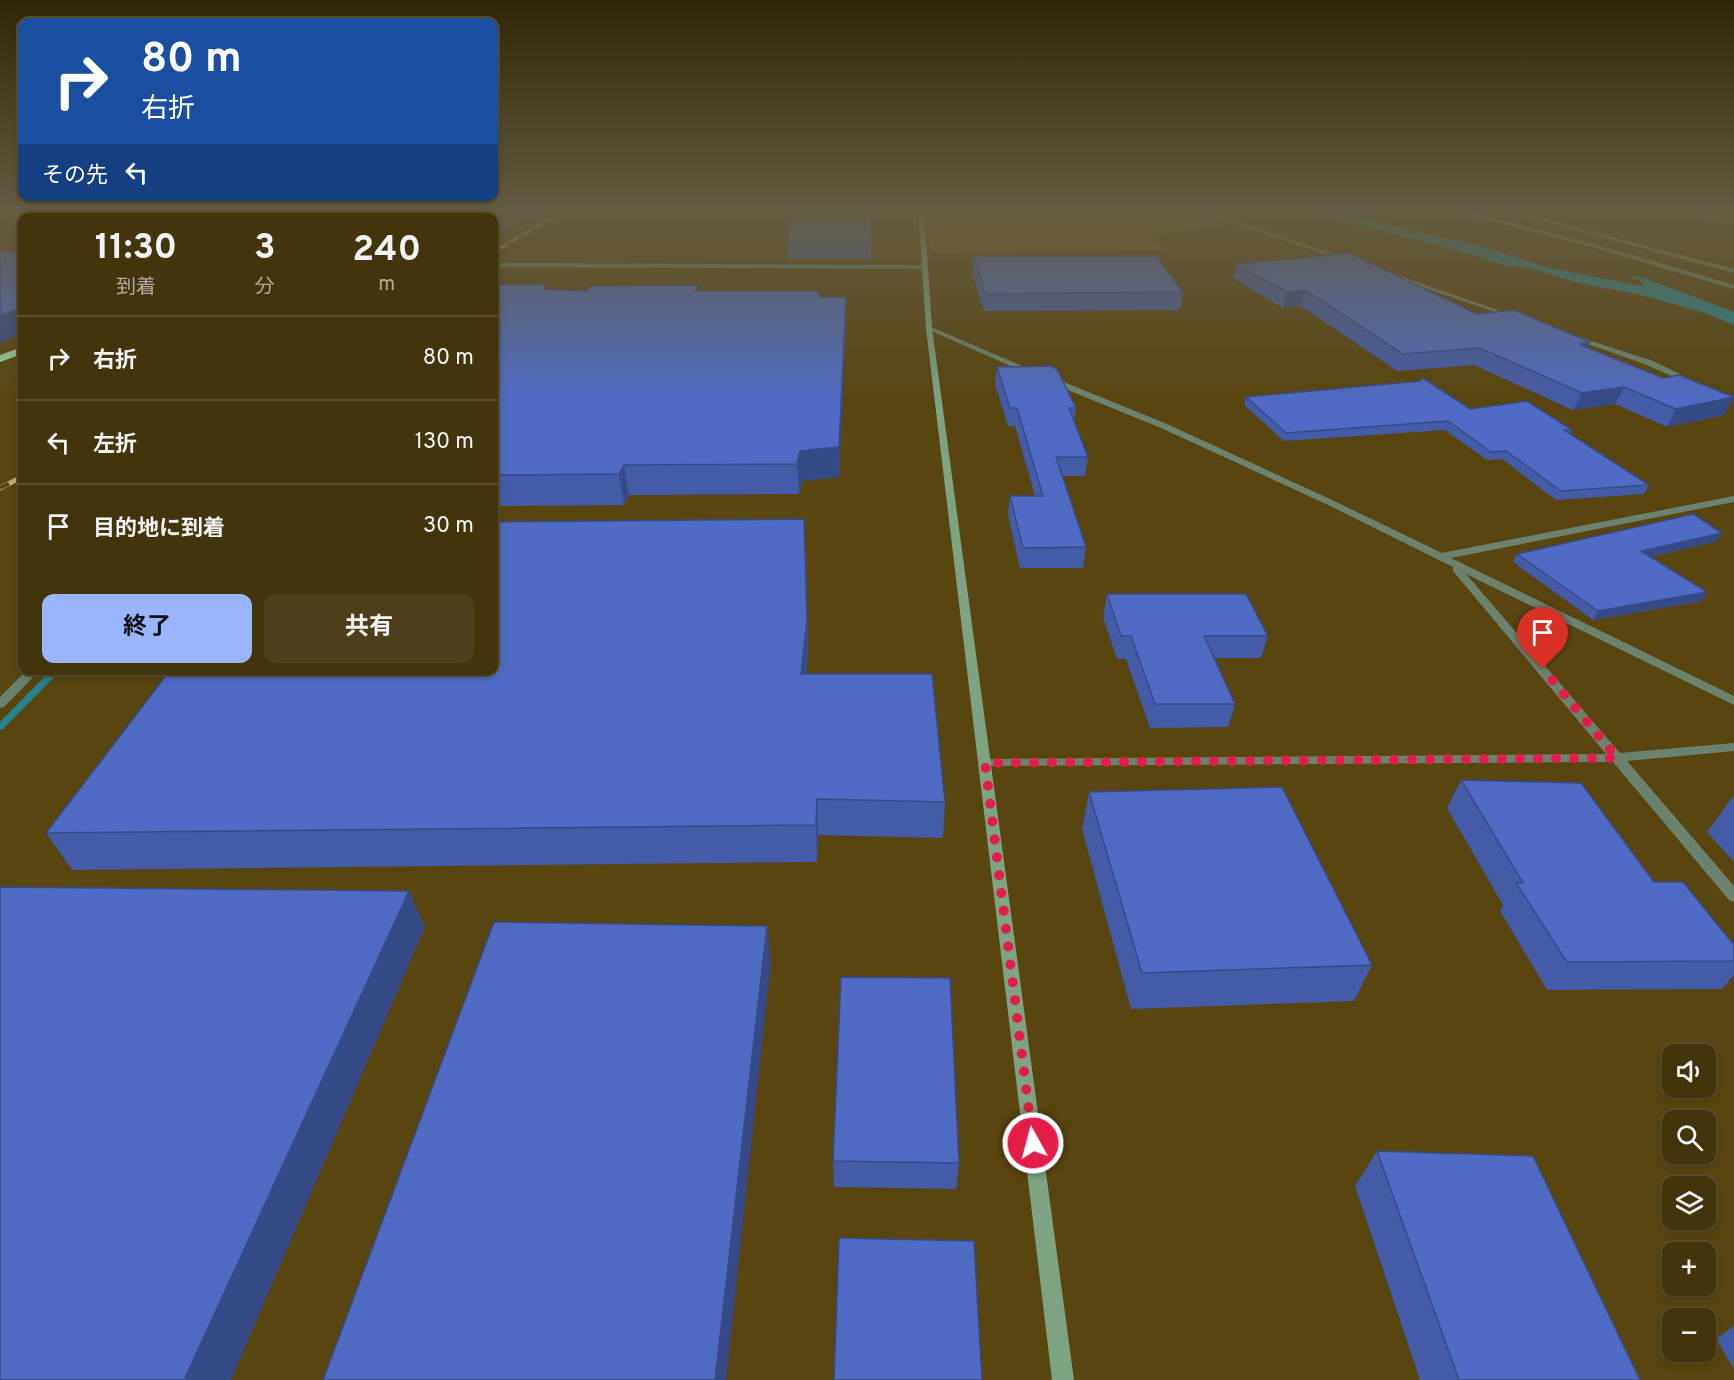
<!DOCTYPE html>
<html lang="ja">
<meta charset="utf-8">
<style>
:root{--surface:#42340b;--page:#4c3f19;--text:#f1f3f6;--muted:#aeaa9d;--line:#5a4f2c;--accent:#9ab5fd}
body{margin:0;font-family:Overpass,"Noto Sans JP",sans-serif;background:var(--page);color:var(--text);height:100vh;display:flex;flex-direction:column;font-size:22px;white-space:nowrap}
*{box-sizing:border-box;margin:0}
p{font-size:20px;color:var(--muted)}
.icon{flex:none;width:33px;height:33px;fill:none;stroke:currentColor;stroke-width:2;stroke-linecap:round;stroke-linejoin:round}
.map{position:relative;flex:1;overflow:hidden}
.sheet{position:absolute;left:18px;top:213px;width:480px;height:462px;display:flex;flex-direction:column;background:var(--surface);border-radius:12px;box-shadow:0 3px 9px #0003,0 0 0 2px var(--line)}
.sheet>*{flex:none}
.banner{position:absolute;left:18px;top:18px;width:480px;height:183px;border-radius:12px;box-shadow:0 3px 9px #0003,0 0 0 2px var(--line);background:#1a4fa0;color:#fff;overflow:hidden}
.buttons{position:absolute;left:1662px;top:1044px;display:grid;gap:12px}
.buttons a{display:grid;place-items:center;width:54px;height:54px;border-radius:12px;background:var(--surface);box-shadow:0 3px 9px #0003,0 0 0 2px var(--line);font-size:30px}
.pin{position:absolute;display:grid;place-items:center;width:51px;height:51px;color:#fff;margin:-62px -26px;border-radius:50% 50% 50% 0;rotate:-45deg;box-shadow:0 0 6px #0007}
.pin .icon{rotate:45deg}
.me{position:absolute;width:66px;margin:-33px;rotate:353deg;stroke-linejoin:round;filter:drop-shadow(0 0 4px #0008)}
.turn{display:flex;align-items:center;gap:21px;height:126px;padding:0 24px;font-size:27px}
.turn .icon{width:78px;height:78px;stroke-width:2.5}
.turn b{display:block;font-size:42px;line-height:51px}
.then{display:flex;align-items:center;height:57px;padding:0 24px;background:#0003;gap:12px;font-size:22px}
.eta{display:flex;justify-content:space-evenly;align-items:center;height:102px;text-align:center}
.eta b{font-size:36px;font-weight:700;line-height:42px}
.action{display:flex;gap:12px;margin-top:auto;padding:12px 24px}
.action a{flex:1;height:69px;border-radius:12px;background:var(--accent);color:#111;font-size:24px;font-weight:700;line-height:69px;text-align:center}
.action a+a{background:var(--page);color:var(--text)}
ul{padding:0;list-style:none}
li{display:flex;align-items:center;gap:18px;height:84px;padding:0 24px;border-top:2px solid var(--line)}
li div{flex:1}
li b{display:block;font-size:22px}
li em{font-style:normal}
.map>svg:first-child{display:block}
.green{fill:#755c0f}
.water{fill:#27828f}
.lines{fill:none;stroke-linecap:round;stroke-linejoin:round}
.stream{fill:#27828f;fill-rule:evenodd}
.lane{fill:#6b836e;fill-rule:evenodd}
.street{fill:#6b836e;fill-rule:evenodd}
.secondary{fill:#7ea383;fill-rule:evenodd}
.highway{fill:#98d2a0;fill-rule:evenodd}
.rail-far1-casing{stroke:#bbac84;stroke-width:3}
.rail-casing{stroke:#bbac84;stroke-width:5}
.rail-far1{stroke:#58450f;stroke-width:2;stroke-dasharray:7;stroke-linecap:butt}
.rail{stroke:#58450f;stroke-width:4;stroke-dasharray:10;stroke-linecap:butt}
.wall{fill:#445ba8}
.shaded-wall{fill:#374a88}
.building{fill:#4f6ac3;stroke:#374a88;stroke-width:1.5}
.route{stroke:#e11d48;stroke-width:10;stroke-dasharray:0 18}
</style>
<div class="map">
<svg width="1734" height="1380" viewBox="0 0 1734 1380">
<rect width="100%" height="100%" fill="#58450f"/>
<g class="green">
<polygon points="70,207 199,207 204,211 245,214 269,213 271,207 353,207 325,218 141,218 148,217 145,209"/>
<polygon points="922,207 1169,207 1223,226 1151,235 1165,251 931,253"/>
</g>
<polygon class="water" points="1289,207 1318,207 1484,247 1546,267 1645,287 1640,280 1621,275 1644,278 1734,312 1734,325 1706,313 1641,295 1575,282 1534,269 1510,266 1441,246"/>
<g class="lines">
<polygon class="stream" points="51,670 61,670 3,729 0,730 0,722"/>
<polygon class="lane" points="1490,207 1499,207 1734,269 1734,273"/>
<g class="street">
<polygon points="1186,207 1194,207 1350,260 1345,261"/>
<path d="M1435,207C1465,207 1497,219 1526,226C1596,244 1665,264 1734,285V289L1585,245Z"/>
<polygon points="1668,207 1677,207 1734,220 1734,224"/>
<polygon points="494,263 923,265 926,267 923,269 494,267"/>
<polygon points="1384,272 1388,272 1515,316 1510,317 1384,274"/>
<polygon points="927,327 931,327 1036,372 1029,374 927,329"/>
<polygon points="1576,336 1653,361 1696,382 1689,384 1647,365 1574,339 1573,338"/>
<polygon points="1048,378 1054,378 1167,424 1330,499 1442,553 1734,496 1734,502 1451,558 1734,696 1734,705 1466,574 1620,753 1734,743 1734,751 1627,761 1734,886 1734,902 1729,900 1613,762 980,766 978,763 980,760 985,759 1606,754 1453,571 1453,567 1324,503 1161,428 1048,382"/>
<polygon points="27,670 40,670 4,707 0,708 0,697"/>
</g>
<polygon class="secondary" points="918,207 924,207 932,328 1074,1380 1052,1380 926,328"/>
<polygon class="highway" points="22,347 22,354 0,362 0,355"/>
<defs>
<polyline id="rail-far1" points="494,252 569,207"/>
<polyline id="rail" points="0,488 22,477"/>
</defs>
<use href="#rail-far1" class="rail-far1-casing"/>
<use href="#rail" class="rail-casing"/>
<use href="#rail-far1" class="rail-far1"/>
<use href="#rail" class="rail"/>
</g>
<g class="wall">
<polygon points="871,213 871,259 787,259 787,242"/>
<polygon points="974,256 1183,292 1180,310 984,311 972,273"/>
<polygon points="1236,264 1477,314 1587,348 1663,378 1734,397 1724,415 1667,427 1615,404 1573,410 1474,365 1397,371 1301,306 1283,308 1233,278"/>
<polygon points="494,285 546,289 587,291 699,291 820,297 846,322 839,477 802,481 799,494 629,495 624,505 494,506"/>
<polygon points="997,367 1076,408 1074,421 1088,457 1085,476 1062,476 1086,547 1083,568 1020,568 1008,515 1010,496 1035,496 1015,426 1008,426 995,384"/>
<polygon points="1246,397 1470,409 1572,430 1570,434 1649,485 1644,494 1556,500 1502,459 1487,460 1445,430 1284,441 1244,405"/>
<polygon points="1717,541 1650,557 1707,592 1702,601 1593,620 1513,562 1517,554"/>
<polygon points="806,551 808,654 806,674 945,802 943,838 818,835 817,862 72,870 46,833 494,670"/>
<polygon points="1107,594 1268,636 1261,658 1215,658 1235,704 1228,727 1150,728 1126,659 1117,659 1103,617"/>
<polygon points="1461,780 1654,882 1734,945 1734,975 1722,989 1547,990 1500,911 1503,905 1447,808"/>
<polygon points="1089,792 1372,965 1354,1001 1131,1009 1082,829"/>
<polygon points="1734,795 1734,862 1707,832"/>
<polygon points="1377,1151 1640,1380 1420,1380 1355,1186"/>
<polygon points="833,1161 959,1163 956,1189 834,1187"/>
<polygon points="1734,1326 1734,1369 1716,1339"/>
</g>
<g class="shaded-wall">
<polygon points="509,207 545,207 494,236 494,218 490,218"/>
<polygon points="1305,290 1301,306 1283,308 1287,292"/>
<polygon points="846,297 846,322 839,477 802,481 799,494 797,464 800,451"/>
<polygon points="22,307 22,334 0,343 0,316"/>
<polygon points="1590,342 1582,359 1580,344"/>
<polygon points="1624,387 1615,404 1573,410 1582,393"/>
<polygon points="1734,397 1724,415 1667,427 1676,409"/>
<polygon points="624,465 629,495 624,505 619,474"/>
<polygon points="804,519 808,654 803,709 801,674"/>
<polygon points="1722,533 1717,541 1636,560 1641,551"/>
<polygon points="1707,592 1702,601 1593,620 1598,611"/>
<polygon points="817,799 818,835 817,862 816,825"/>
<polygon points="409,891 425,927 231,1380 184,1380"/>
<polygon points="767,926 771,962 726,1380 715,1380"/>
</g>
<g class="building">
<polygon points="348,207 509,207 490,218 326,218"/>
<polygon points="793,213 871,213 871,242 787,242"/>
<polygon points="0,251 22,252 22,307 0,316"/>
<polygon points="1349,253 1477,314 1514,310 1590,342 1580,344 1583,346 1663,378 1679,375 1734,397 1676,409 1624,387 1582,393 1480,348 1403,354 1305,290 1287,292 1236,264"/>
<polygon points="974,256 1156,256 1183,292 985,294"/>
<polygon points="545,284 545,289 587,291 591,286 699,285 695,291 817,291 820,297 846,297 839,447 800,451 797,464 624,465 619,474 494,475 494,285"/>
<polygon points="1050,366 1057,369 1076,408 1069,408 1088,457 1056,457 1086,547 1023,548 1010,496 1043,496 1017,408 1010,408 997,367"/>
<polygon points="1423,378 1470,409 1527,401 1572,430 1564,430 1649,485 1561,491 1506,451 1491,452 1448,421 1286,433 1246,397 1420,381"/>
<polygon points="1693,514 1722,533 1641,551 1707,592 1598,611 1517,554"/>
<polygon points="804,519 807,620 801,674 932,674 945,802 817,799 816,825 46,833 168,673 270,670 494,670 494,522"/>
<polygon points="1107,594 1246,594 1268,636 1204,636 1235,704 1155,704 1131,636 1121,636"/>
<polygon points="1461,780 1581,783 1654,882 1683,882 1734,945 1734,961 1567,962 1516,883 1523,883"/>
<polygon points="1282,787 1372,965 1142,973 1089,792"/>
<polygon points="0,887 409,891 184,1380 0,1380"/>
<polygon points="494,922 767,926 715,1380 323,1380"/>
<polygon points="841,977 950,978 959,1163 833,1161"/>
<polygon points="1377,1151 1533,1156 1640,1380 1459,1380"/>
<polygon points="839,1238 974,1241 982,1380 834,1380"/>
</g>
<linearGradient id="sky" x2="0" y2="1"><stop stop-color="#302608"/><stop offset="0.52" stop-color="#645c42"/><stop offset="1" stop-color="#645c42" stop-opacity="0"/></linearGradient>
<rect width="1734" height="400" fill="url(#sky)"/>
<g class="lines">
<polyline class="route" points="1033,1143 985,763 1617,758 1543,669"/>
</g>
</svg>
<div class="buttons">
<a><svg class="icon" aria-label="sound" viewBox="0 0 24 24"><path d="M4 9h4l5-4v14l-5-4H4zM17 9q2 3 0 6"/></svg></a>
<a><svg class="icon" aria-label="search" viewBox="0 0 24 24"><circle cx="10" cy="10" r="6"/><path d="M15 15l6 6"/></svg></a>
<a><svg class="icon" aria-label="layers" viewBox="0 0 24 24"><path d="M12 4l9 5-9 5-9-5zM3 14l9 5 9-5"/></svg></a>
<a>+</a>
<a>−</a>
</div>
<div class="pin" style="left:1543px;top:669px;background:#d93025"><svg class="icon" aria-label="arrive" viewBox="0 0 24 24"><path d="M6 21V4h12l-3 4 3 4H6"/></svg></div>
<svg class="me" style="left:1033px;top:1143px" viewBox="-20 -20 40 40"><circle r="17" fill="#e11d48" stroke="#fff" stroke-width="3"/><path d="M0-11L8 9 0 5-8 9z" fill="#fff"/></svg>
<div class="banner">
<div class="turn"><svg class="icon" aria-label="right" viewBox="0 0 24 24"><path d="M7 20v-9h11M14 6l5 5-5 5"/></svg><div><b>80 m</b>右折</div></div>
<div class="then">その先<svg class="icon" aria-label="left" viewBox="0 0 24 24"><path d="M17 20v-9H6M10 6l-5 5 5 5"/></svg></div>
</div>
<section class="sheet">
<div class="eta">
<div><b>11:30</b><p>到着</p></div>
<div><b>3</b><p>分</p></div>
<div><b>240</b><p>m</p></div>
</div>
<ul>
<li><svg class="icon" aria-label="right" viewBox="0 0 24 24"><path d="M7 20v-9h11M14 6l5 5-5 5"/></svg><div><b>右折</b></div><em>80 m</em></li>
<li><svg class="icon" aria-label="left" viewBox="0 0 24 24"><path d="M17 20v-9H6M10 6l-5 5 5 5"/></svg><div><b>左折</b></div><em>130 m</em></li>
<li><svg class="icon" aria-label="arrive" viewBox="0 0 24 24"><path d="M6 21V4h12l-3 4 3 4H6"/></svg><div><b>目的地に到着</b></div><em>30 m</em></li>
</ul>
<div class="action"><a>終了</a><a>共有</a></div>
</section>
</div>
